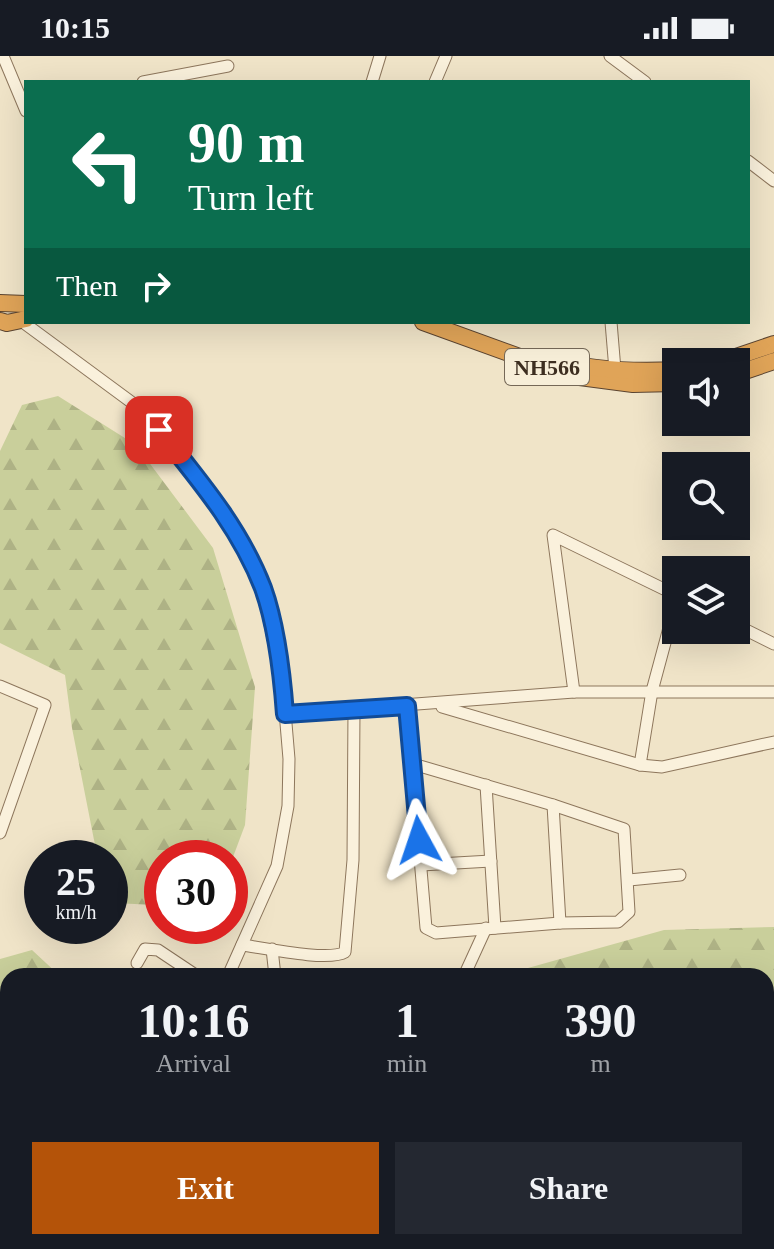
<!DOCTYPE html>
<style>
:root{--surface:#171b24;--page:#242831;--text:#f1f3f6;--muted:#9ea1a6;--accent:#b45309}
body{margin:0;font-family:"Times New Roman",serif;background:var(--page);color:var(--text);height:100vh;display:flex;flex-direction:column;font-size:30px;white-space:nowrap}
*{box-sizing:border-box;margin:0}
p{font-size:26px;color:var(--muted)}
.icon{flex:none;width:44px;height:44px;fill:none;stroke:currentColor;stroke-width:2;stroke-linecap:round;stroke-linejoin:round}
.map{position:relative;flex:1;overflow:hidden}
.sheet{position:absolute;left:0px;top:912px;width:774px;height:282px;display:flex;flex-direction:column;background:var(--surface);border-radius:24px 24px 0 0;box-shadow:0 8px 32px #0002}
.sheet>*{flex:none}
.top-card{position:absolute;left:24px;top:24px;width:726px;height:244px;border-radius:0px;box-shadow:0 8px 32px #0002;background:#0b6e4f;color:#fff;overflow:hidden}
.controls{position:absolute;left:662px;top:292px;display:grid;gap:16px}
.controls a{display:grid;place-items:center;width:88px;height:88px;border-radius:0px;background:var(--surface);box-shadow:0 8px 32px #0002;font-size:40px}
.speed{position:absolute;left:24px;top:784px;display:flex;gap:16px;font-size:40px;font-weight:700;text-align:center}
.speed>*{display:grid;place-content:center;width:104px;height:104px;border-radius:50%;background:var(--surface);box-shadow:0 8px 32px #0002;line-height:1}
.speed small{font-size:20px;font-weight:400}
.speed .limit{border:12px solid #d22;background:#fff;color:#111}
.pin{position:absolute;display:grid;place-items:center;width:68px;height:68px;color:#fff;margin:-34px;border-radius:16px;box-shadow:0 4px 12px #0006}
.me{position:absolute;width:88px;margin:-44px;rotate:355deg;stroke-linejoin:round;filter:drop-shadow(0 0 6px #0008)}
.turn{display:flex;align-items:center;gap:28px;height:168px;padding:0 32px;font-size:36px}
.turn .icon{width:104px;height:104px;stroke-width:2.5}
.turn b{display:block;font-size:56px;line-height:68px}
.then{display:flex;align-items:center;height:76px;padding:0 32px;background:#0003;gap:16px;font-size:30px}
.eta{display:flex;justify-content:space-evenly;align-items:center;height:136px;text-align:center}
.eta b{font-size:48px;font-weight:700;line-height:56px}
.primary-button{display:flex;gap:16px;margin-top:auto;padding:16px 32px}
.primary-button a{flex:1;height:92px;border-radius:0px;background:var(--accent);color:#fff;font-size:32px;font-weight:700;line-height:92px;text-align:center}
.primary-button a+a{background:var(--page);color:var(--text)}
.status{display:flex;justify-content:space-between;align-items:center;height:56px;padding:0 40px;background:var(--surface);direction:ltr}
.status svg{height:22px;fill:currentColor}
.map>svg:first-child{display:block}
.forest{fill:url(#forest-firs)}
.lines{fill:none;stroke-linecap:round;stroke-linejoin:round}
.minor-casing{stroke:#8d765c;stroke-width:13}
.highway-casing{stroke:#5b4430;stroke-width:18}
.minor{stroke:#faf1dc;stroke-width:11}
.highway{stroke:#e0a458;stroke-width:16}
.route-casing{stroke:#114b97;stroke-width:20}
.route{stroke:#1a73e8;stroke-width:14}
.labels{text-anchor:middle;stroke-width:8;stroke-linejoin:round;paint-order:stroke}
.shield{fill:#f7eed8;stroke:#756857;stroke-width:2}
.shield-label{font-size:22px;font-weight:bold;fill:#3d2e20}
</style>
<div class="status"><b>10:15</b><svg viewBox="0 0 49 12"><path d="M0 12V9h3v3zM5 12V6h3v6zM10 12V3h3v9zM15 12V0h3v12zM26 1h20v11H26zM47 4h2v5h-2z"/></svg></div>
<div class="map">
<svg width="774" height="1193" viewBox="0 0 774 1193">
<defs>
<pattern id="forest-firs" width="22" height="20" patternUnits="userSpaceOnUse" patternTransform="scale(2)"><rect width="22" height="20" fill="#c9cf9b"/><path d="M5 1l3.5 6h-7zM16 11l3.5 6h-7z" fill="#aeb285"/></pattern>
</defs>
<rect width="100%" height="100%" fill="#f0e4c8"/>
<g class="forest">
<polygon points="58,340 136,389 213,492 255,631 245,769 230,809 230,802 162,802 162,846 155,849 114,847 110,835 110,802 100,802 95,789 72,672 65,619 0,587 0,395 22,349"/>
<polygon points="774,871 774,1171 771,1171 764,1193 390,1193 390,1186 766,1186 766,920 509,920 510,917 664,874"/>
<polygon points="32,894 60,920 8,920 8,1186 13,1186 9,1193 0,1193 0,903"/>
</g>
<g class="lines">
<defs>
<g id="minor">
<polyline points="3,0 26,55"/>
<polyline points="610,0 645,26"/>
<polyline points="143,26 228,10"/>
<polyline points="372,26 380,0"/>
<polyline points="435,26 446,0"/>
<polyline points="748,105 774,125"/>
<polyline points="20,264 142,354 210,436 242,486 263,534 283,632 289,703 288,750 277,810 228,920"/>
<polyline points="611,266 615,314"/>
<polyline points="736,569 774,588"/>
<polyline points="0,630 45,649 0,777"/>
<polyline points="574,636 553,479 676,539"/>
<polyline points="407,650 426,872 436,877 560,867 618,866 629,856 624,773 553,749 413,708"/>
<polyline points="442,651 640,709 662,711 774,686"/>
<polyline points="285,658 574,636 774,636"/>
<polyline points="640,709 652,635 676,546"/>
<polyline points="486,729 495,872"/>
<polyline points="553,749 560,867"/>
<polyline points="421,809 491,805"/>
<polyline points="629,824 680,819"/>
<path d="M242,889C264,892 329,906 345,896L353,804L354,654"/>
<polyline points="272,893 275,920"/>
<polyline points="137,907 145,893 158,894 197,920"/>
<polyline points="464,920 486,872"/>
<polyline points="157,1186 156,1191 187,1193"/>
<polyline points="44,1193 46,1186"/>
<polyline points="83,1193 87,1186"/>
<polyline points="217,1193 217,1186"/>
</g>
<g id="highway">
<polyline points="0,247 26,248"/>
<polyline points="0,265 7,267 26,263"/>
<polyline points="423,266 572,320 633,328 676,327"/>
<path d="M552,303C592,315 635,316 676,314"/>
<polyline points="721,306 774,288"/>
<polyline points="736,318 774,305"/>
</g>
</defs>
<use href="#minor" class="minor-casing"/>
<use href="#highway" class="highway-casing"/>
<use href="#minor" class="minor"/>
<use href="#highway" class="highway"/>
</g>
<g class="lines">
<defs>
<path id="route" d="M159,374C199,424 240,472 263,532C277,571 282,617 285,658L407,650L419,784"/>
</defs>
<use href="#route" class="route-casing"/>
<use href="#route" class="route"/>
</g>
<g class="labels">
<rect class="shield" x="505" y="293" width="84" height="36" rx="6"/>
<g class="shield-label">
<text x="547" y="319">NH566</text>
</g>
</g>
</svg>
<div class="controls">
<a><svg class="icon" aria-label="sound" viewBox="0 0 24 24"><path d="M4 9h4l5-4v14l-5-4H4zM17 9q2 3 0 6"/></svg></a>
<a><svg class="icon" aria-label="search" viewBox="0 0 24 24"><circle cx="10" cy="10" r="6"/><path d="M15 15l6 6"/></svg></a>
<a><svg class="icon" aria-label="layers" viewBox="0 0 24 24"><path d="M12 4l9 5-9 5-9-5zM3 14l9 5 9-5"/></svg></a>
</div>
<div class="speed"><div>25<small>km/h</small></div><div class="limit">30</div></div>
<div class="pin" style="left:159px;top:374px;background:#d93025"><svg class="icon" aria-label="arrive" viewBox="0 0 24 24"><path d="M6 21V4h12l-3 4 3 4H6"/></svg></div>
<svg class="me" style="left:419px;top:784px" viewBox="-20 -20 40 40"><path d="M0-17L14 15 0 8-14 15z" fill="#1a73e8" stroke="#fff" stroke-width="4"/></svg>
<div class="top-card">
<div class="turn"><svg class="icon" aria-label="left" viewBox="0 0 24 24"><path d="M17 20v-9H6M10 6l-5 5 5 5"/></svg><div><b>90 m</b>Turn left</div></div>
<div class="then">Then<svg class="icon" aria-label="right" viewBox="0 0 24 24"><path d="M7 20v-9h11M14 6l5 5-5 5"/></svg></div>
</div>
<section class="sheet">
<div class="eta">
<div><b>10:16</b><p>Arrival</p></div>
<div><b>1</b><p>min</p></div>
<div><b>390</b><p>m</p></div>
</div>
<div class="primary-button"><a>Exit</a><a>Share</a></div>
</section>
</div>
